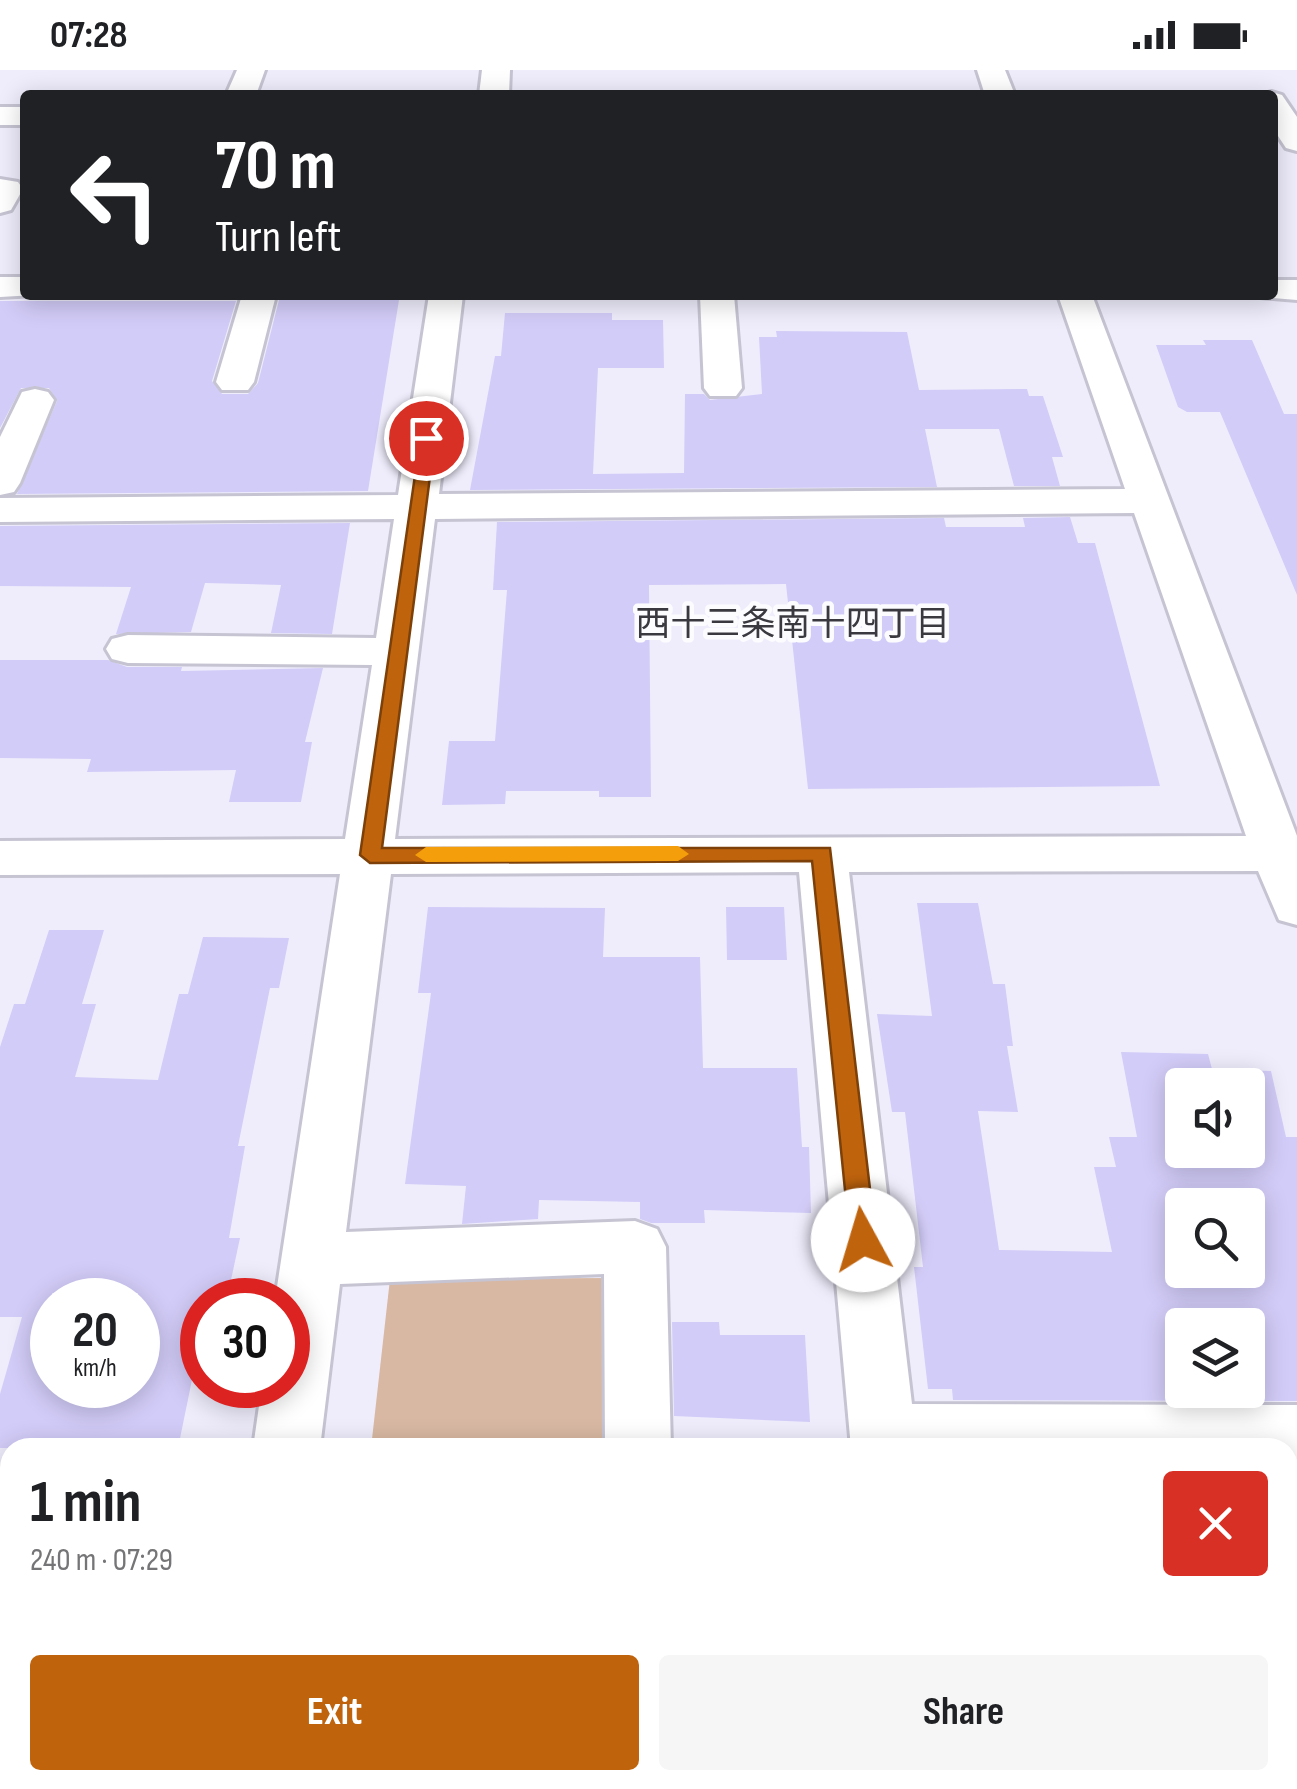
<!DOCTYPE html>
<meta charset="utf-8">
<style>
:root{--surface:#fff;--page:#f6f6f6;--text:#202124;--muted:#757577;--accent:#bf630d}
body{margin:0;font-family:"Sofia Sans Condensed","Noto Sans JP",sans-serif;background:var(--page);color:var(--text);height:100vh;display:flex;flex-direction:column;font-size:38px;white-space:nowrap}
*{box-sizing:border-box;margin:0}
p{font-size:32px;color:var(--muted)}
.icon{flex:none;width:55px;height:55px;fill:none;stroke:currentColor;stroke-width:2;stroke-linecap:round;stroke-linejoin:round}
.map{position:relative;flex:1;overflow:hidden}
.sheet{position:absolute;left:0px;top:1368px;width:1298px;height:352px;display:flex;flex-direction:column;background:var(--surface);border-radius:30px 30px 0 0;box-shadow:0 5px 25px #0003}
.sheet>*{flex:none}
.guide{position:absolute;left:20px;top:20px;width:1258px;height:210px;border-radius:10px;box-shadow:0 5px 25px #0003;background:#202124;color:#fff;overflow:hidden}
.buttons{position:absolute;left:1165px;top:998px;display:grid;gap:20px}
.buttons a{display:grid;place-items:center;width:100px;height:100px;border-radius:10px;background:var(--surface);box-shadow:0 5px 25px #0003;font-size:50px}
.speed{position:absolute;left:30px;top:1208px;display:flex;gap:20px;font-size:50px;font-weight:700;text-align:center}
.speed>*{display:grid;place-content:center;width:130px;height:130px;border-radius:50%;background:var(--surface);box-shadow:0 5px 25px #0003;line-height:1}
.speed small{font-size:25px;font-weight:400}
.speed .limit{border:15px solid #d22;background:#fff;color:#111}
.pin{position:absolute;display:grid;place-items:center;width:85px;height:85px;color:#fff;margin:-42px;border:5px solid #fff;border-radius:50%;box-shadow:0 2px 10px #0007}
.me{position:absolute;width:110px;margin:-55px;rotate:354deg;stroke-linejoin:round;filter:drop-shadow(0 0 8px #0008)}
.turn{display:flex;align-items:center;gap:35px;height:210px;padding:0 30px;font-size:45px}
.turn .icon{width:130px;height:130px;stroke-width:2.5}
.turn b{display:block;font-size:70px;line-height:85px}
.round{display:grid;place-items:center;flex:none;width:105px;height:105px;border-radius:10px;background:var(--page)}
.headline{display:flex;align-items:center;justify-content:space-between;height:170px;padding:0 30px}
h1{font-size:60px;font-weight:700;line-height:75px}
.action{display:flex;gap:20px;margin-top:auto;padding:20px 30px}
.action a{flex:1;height:115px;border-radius:10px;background:var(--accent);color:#fff;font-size:40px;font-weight:700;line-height:115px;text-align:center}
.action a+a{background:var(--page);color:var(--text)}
.status{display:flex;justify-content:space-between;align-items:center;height:70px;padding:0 50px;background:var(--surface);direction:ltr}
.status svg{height:28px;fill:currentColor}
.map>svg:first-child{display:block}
.green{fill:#d8b8a2}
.building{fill:#d2ccf8;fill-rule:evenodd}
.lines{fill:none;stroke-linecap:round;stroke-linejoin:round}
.minor-casing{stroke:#c6c4d2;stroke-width:6}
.minor{fill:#fff;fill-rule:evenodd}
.route{fill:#bf630d;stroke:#7c4008;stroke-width:2.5}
.slow{fill:#f59e0b}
.labels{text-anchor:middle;stroke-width:9;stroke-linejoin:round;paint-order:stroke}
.neighbourhood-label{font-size:35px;fill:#3a393f;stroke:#fcfcff}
</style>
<div class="status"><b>07:28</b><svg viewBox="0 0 49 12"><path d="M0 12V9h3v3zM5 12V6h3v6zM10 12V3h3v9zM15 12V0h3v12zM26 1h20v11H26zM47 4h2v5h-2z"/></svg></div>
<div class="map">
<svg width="1297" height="1719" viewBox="0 0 1297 1719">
<rect width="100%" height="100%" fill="#efedfc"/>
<polygon class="green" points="615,1208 614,1377 371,1378 390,1209"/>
<g class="building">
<polygon points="279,230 399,230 368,421 17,424 57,331 49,318 21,318 0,358 0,231 236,231 212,311 222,324 248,324 258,313"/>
<polygon points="505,243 612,243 612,250 663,250 664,298 598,298 593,404 684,403 685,324 704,324 710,330 762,324 759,267 777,267 776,261 907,262 919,320 1027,319 1029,326 1043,326 1063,387 1052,387 1060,416 1014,416 999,359 925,359 937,417 470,420 495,286 501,286"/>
<polygon points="1203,270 1252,270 1284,344 1297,344 1297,525 1220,342 1187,342 1178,337 1156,275 1206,275"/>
<polygon points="1070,447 1078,473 1095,473 1160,716 808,719 786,514 649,515 651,727 599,727 599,721 506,721 505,734 442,735 449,671 495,671 507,520 493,520 497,452 944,448 946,457 1025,457 1023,448"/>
<polygon points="350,453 332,564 271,563 281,515 205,513 191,562 116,564 131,517 0,516 0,456"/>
<polygon points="0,590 108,590 127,597 182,597 181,601 323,598 305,672 312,672 301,732 229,732 236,700 87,702 91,689 0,688"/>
<path d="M917,833H978L993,914H1005L1013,976H1007L1018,1042L978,1041L999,1180L1112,1182L1094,1097H1116L1109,1067H1137L1121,982L1208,984L1212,999L1271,1001L1286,1067H1297V1331L953,1330L952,1319H928L914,1197H923L905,1042H892L877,944L932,946ZM1182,1015H1248V1080H1182ZM1182,1135H1248V1200H1182ZM1182,1255H1248V1320H1182Z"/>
<polygon points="428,837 605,838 603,887 700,887 703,998 797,998 802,1077 809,1077 811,1143 704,1140 705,1153 651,1153 640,1149 640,1132 539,1130 538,1149 462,1154 466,1116 405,1114 431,923 418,923"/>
<polygon points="726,837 784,837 787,890 727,890"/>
<path d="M49,860H104L82,934H96L75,1007L158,1010L179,924H188L203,867L289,868L279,918H270L238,1076H245L229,1168H240L228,1224H202V1305H193L178,1378H0V1324L22,1247H0V977L14,934H25ZM52,1223H138V1315H52Z"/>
<polygon points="672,1252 719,1252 720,1265 805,1265 810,1352 674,1346"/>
</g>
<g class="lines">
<defs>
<g id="minor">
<polygon points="237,0 265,0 256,25 226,25"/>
<polygon points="482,0 510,0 509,25 479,25"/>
<polygon points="977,0 1005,0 1015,25 985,25"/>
<polygon points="1272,22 1282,25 1297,47 1297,81 1286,78 1272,57 1272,25 1261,25"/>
<rect x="0" y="37" width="25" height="18"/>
<polygon points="0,109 18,112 23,119 11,140 0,143"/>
<polygon points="0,207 25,207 25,225 35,225 0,227"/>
<polygon points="1272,210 1297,210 1297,230 1260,227 1272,225"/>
<polygon points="242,225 276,225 254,312 248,320 222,320 216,312"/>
<path d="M429,225H463L439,424L1125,419L1058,225H1092L1297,766V855L1279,850L1258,801L849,802L912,1334L1297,1335V1395H1288V1378H851L799,802L391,804L346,1162L635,1151L657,1159L666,1177L671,1378H605L604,1204L340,1214L320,1378H253L262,1315H288V1230H275L340,804L0,805V771L345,769L372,595L128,593L112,589L106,579L112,569L128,565L376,568L394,449L0,452V428L398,425ZM1134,443L1246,766L395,769L435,449Z"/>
<polygon points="700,225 734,225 742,318 736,326 710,326 704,318"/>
<polygon points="35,319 48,322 54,330 20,413 14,422 0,425 0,367 22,322"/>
<polygon points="200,1710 276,1710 275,1719 199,1719"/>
<rect x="604" y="1710" width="76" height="9"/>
<polygon points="880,1710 956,1710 957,1719 881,1719"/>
</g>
</defs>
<use href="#minor" class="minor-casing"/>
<use href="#minor" class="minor"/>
</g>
<polygon class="route" points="421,364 435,368 382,778 830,778 876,1170 872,1178 854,1178 850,1170 812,791 370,793 360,785"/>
<polygon class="slow" points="678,776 689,784 678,791 426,792 415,785 426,777"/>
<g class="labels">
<g class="neighbourhood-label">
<text x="793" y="565">西十三条南十四丁目</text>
</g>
</g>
</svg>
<div class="buttons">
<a><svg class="icon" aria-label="sound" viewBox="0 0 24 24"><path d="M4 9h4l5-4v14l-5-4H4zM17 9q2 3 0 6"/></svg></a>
<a><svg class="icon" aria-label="search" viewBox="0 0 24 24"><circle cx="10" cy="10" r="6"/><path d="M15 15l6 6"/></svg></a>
<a><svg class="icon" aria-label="layers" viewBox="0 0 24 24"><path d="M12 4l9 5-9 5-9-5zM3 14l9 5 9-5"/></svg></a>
</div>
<div class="speed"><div>20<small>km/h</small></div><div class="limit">30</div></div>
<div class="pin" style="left:426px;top:368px;background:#d93025"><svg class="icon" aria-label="arrive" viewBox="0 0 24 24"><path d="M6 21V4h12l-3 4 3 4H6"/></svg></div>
<svg class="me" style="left:863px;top:1170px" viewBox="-20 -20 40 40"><circle r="19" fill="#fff"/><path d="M0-13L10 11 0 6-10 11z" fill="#bf630d"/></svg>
<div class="guide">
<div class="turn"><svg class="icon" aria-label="left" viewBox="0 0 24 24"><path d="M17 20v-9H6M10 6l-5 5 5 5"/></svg><div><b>70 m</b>Turn left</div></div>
</div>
<section class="sheet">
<div class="headline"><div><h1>1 min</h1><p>240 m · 07:29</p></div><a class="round" style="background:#d93025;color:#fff"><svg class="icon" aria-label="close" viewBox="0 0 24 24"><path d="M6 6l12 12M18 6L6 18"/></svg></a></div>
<div class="action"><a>Exit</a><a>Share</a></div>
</section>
</div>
